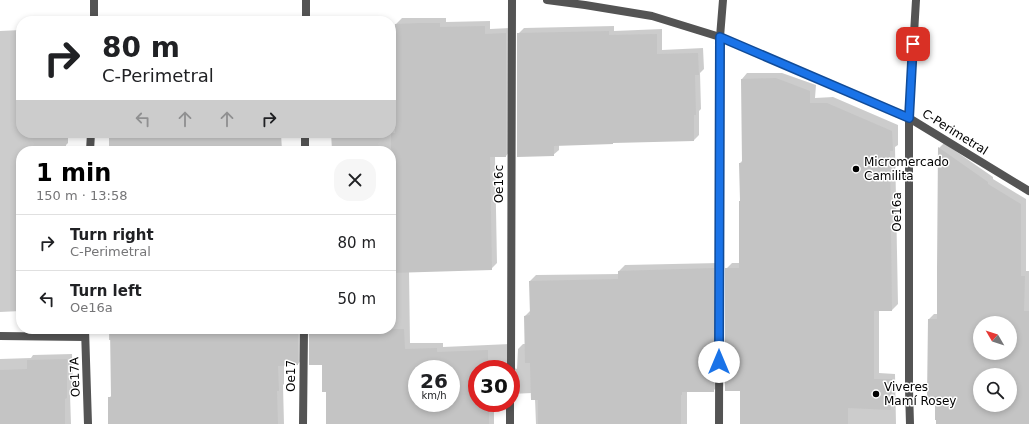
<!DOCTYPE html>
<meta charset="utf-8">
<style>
:root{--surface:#fff;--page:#f6f6f6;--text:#202124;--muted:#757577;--line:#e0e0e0;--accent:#000}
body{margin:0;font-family:"DejaVu Sans",sans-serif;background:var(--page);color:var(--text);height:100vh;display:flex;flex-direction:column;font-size:15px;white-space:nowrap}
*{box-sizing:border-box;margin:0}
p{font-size:13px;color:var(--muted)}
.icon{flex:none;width:22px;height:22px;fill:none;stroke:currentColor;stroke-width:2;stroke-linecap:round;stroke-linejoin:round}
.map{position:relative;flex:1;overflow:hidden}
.drawer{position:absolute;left:16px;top:146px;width:380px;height:188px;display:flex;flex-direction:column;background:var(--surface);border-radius:16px;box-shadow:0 2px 6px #0003}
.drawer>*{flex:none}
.top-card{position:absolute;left:16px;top:16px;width:380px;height:122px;border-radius:16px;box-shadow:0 2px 6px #0003;background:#fff;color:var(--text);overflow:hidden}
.needle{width:26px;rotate:309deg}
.buttons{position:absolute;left:973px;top:316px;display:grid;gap:8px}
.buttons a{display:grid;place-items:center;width:44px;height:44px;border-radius:50%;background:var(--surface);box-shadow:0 2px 6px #0003;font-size:20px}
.speed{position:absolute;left:408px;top:360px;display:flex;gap:8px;font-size:20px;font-weight:700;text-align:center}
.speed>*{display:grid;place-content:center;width:52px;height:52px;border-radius:50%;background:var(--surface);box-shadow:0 2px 6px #0003;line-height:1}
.speed small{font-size:10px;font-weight:400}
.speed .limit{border:6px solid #d22;background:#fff;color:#111}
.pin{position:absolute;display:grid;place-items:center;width:34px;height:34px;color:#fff;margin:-17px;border-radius:8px;box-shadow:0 2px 6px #0006}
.me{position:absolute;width:44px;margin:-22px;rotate:0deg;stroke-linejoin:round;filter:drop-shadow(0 0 3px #0008)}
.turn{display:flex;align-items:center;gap:14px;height:84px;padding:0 20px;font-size:18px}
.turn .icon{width:52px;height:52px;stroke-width:2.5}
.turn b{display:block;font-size:28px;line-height:34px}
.lanes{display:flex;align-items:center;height:38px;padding:0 20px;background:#0003;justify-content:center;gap:20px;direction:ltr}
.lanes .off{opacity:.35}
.round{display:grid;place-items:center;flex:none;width:42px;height:42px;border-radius:16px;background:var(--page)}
.head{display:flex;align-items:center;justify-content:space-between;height:68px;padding:0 20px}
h1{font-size:24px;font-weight:700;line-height:30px;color:var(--accent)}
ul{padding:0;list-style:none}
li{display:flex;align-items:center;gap:12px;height:56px;padding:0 20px;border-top:1px solid var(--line)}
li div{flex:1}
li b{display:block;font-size:15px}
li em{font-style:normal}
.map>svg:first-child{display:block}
.shadow{fill:#0003;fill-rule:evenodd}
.building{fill:#c4c4c4;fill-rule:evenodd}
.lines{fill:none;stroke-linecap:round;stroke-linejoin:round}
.minor{stroke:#545454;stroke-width:8}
.route-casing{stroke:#114b97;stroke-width:10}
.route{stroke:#1a73e8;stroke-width:7}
.poi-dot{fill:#000;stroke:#fff;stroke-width:1.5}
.labels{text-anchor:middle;stroke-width:3;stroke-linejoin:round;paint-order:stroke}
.street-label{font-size:12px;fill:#000;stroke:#fff}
.poi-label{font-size:12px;fill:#000;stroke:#fff;text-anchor:start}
</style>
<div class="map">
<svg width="1029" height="424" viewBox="0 0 1029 424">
<rect width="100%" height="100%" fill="#fff"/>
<g class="shadow">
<polygon points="327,18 353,18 353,21 324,21"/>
<path d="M402,18H446V22L490,21V29L512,28L511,150L506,156H495L497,263L491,269L409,271L410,343H443V347L511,344L514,368L517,369L518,349L523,344H526L525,316L531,310L530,281L536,275L619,274V271L625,265L719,263V385L713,391H687V424H536L535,399L532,393L511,394V369H477V403H494V424H327L326,391L323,364L310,329H391V151H325L326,150H332L331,133H391V29H396V24ZM417,369H451V403H417Z"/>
<polygon points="614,26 614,31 662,29 662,50 703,48 704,69 700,73 701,109 699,111 699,135 694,140 614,142 559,145 559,150 553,155 518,34 524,28"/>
<polygon points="21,30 21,133 68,133 68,143 66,145 66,151 21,151 21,311 0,312 0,31"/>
<polygon points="747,73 782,73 816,85 815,98 833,97 898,125 898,145 895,147 898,304 892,310 879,310 879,373 895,374 896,424 741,424 741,390 726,269 732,263 740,263 740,163 743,160 742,79"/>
<polygon points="109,133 281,133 282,151 109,151"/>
<path d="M944,143L993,177V179L1026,199V271H1029V424H937L936,397L929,319L934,314H938V269L939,148ZM980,323H1010V353H980ZM980,375H1010V405H980Z"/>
<polygon points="109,329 304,329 303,358 298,364 284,364 284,384 283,385 284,424 109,424 109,398 112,395 111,340 109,340"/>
<polygon points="72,354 73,392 70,394 71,424 0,424 0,359 31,358 33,355"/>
</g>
<g class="building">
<polygon points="420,23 440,23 440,27 485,26 485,34 506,33 506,157 490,157 492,270 391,273 391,133 395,133 395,87 391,87 391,36 395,35 395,24"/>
<polygon points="609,31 609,35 657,34 657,54 698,53 699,75 695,75 696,115 694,115 694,141 613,143 613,144 554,146 554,156 517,157 517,33"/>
<polygon points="776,78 810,91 810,103 827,103 892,131 893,151 890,151 892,311 874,311 874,379 892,379 891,410 848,408 848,424 740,424 740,391 725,391 725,268 739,268 739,201 740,201 739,163 742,163 741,79"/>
<path d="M938,147L988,182V184L1021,204V276H1025L1024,311H1029V424H936V420H935V398H927L928,319H937V270ZM980,323H1010V353H980ZM980,375H1010V405H980Z"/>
<polygon points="714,268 714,392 682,392 682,395 681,395 681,424 538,424 538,400 531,400 530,363 525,363 524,316 530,315 529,281 618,279 618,271"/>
<polygon points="110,329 298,329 298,365 279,366 278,366 279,391 277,391 278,424 108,424 108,397 111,397"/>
<path d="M309,329H404L405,349L437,348V352L488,350V369H477V403H489V424H326V392H322V365H309ZM417,369H451V403H417Z"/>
<polygon points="67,359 67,398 65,399 65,424 0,424 0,370 27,369 27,360"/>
</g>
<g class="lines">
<g class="minor">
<polyline points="547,0 585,5 652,16 720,37 909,118 1029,191"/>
<polyline points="94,21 94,0"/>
<polyline points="306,21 306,0"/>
<polyline points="90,151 91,133"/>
<polyline points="305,151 305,133"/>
<polyline points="85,329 88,424"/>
<polyline points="0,336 85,337"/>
<polyline points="511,369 512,0"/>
<polyline points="303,424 304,329"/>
<polyline points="510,424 510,403"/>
<polyline points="719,424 720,37 723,0"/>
<polyline points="910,424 909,389 909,118 916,0"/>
</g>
</g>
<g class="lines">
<defs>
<polyline id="route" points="719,362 720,37 909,118 913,44"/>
</defs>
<use href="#route" class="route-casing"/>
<use href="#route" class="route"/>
</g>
<g class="poi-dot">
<circle cx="856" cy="169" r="4"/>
<circle cx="876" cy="394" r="4"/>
</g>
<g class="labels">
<g class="street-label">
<text transform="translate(955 132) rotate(32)" y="4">C-Perimetral</text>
<text transform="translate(499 184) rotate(-90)" y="4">Oe16c</text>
<text transform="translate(897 212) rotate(-90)" y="4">Oe16a</text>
<text transform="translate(291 376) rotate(-90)" y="4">Oe17</text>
<text transform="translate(75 377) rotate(-92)" y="4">Oe17A</text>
</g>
<g class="poi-label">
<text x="864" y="166">Micromercado<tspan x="864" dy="14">Camilita</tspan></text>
<text x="884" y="391">Viveres<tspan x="884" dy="14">Mamí Rosey</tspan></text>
</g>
</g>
</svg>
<div class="buttons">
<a><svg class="needle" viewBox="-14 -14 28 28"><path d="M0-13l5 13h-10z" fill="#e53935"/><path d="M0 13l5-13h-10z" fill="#757577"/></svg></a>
<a><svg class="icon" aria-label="search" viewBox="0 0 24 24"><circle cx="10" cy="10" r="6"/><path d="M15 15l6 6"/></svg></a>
</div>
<div class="speed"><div>26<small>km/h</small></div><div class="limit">30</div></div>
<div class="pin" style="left:913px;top:44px;background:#d93025"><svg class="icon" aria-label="arrive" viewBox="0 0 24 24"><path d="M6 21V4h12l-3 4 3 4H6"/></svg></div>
<svg class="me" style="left:719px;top:362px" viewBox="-20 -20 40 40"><circle r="19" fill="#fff"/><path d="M0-13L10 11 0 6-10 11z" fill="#1a73e8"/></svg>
<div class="top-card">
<div class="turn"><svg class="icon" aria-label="right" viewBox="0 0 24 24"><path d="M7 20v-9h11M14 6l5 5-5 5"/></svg><div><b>80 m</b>C-Perimetral</div></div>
<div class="lanes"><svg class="icon off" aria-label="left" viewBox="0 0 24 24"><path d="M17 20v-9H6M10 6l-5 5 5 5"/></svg><svg class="icon off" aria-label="ahead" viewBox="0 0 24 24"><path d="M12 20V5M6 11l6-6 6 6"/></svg><svg class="icon off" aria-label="ahead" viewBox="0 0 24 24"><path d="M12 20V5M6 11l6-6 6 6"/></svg><svg class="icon" aria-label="right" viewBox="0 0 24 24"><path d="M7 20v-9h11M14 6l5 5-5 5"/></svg></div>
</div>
<section class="drawer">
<div class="head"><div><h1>1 min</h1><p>150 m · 13:58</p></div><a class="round"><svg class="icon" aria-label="close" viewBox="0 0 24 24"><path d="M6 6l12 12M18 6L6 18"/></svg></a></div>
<ul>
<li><svg class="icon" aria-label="right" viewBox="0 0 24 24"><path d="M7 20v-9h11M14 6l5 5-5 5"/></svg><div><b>Turn right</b><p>C-Perimetral</p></div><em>80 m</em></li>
<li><svg class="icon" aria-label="left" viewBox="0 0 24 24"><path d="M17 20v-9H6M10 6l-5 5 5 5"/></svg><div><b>Turn left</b><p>Oe16a</p></div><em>50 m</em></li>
</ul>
</section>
</div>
